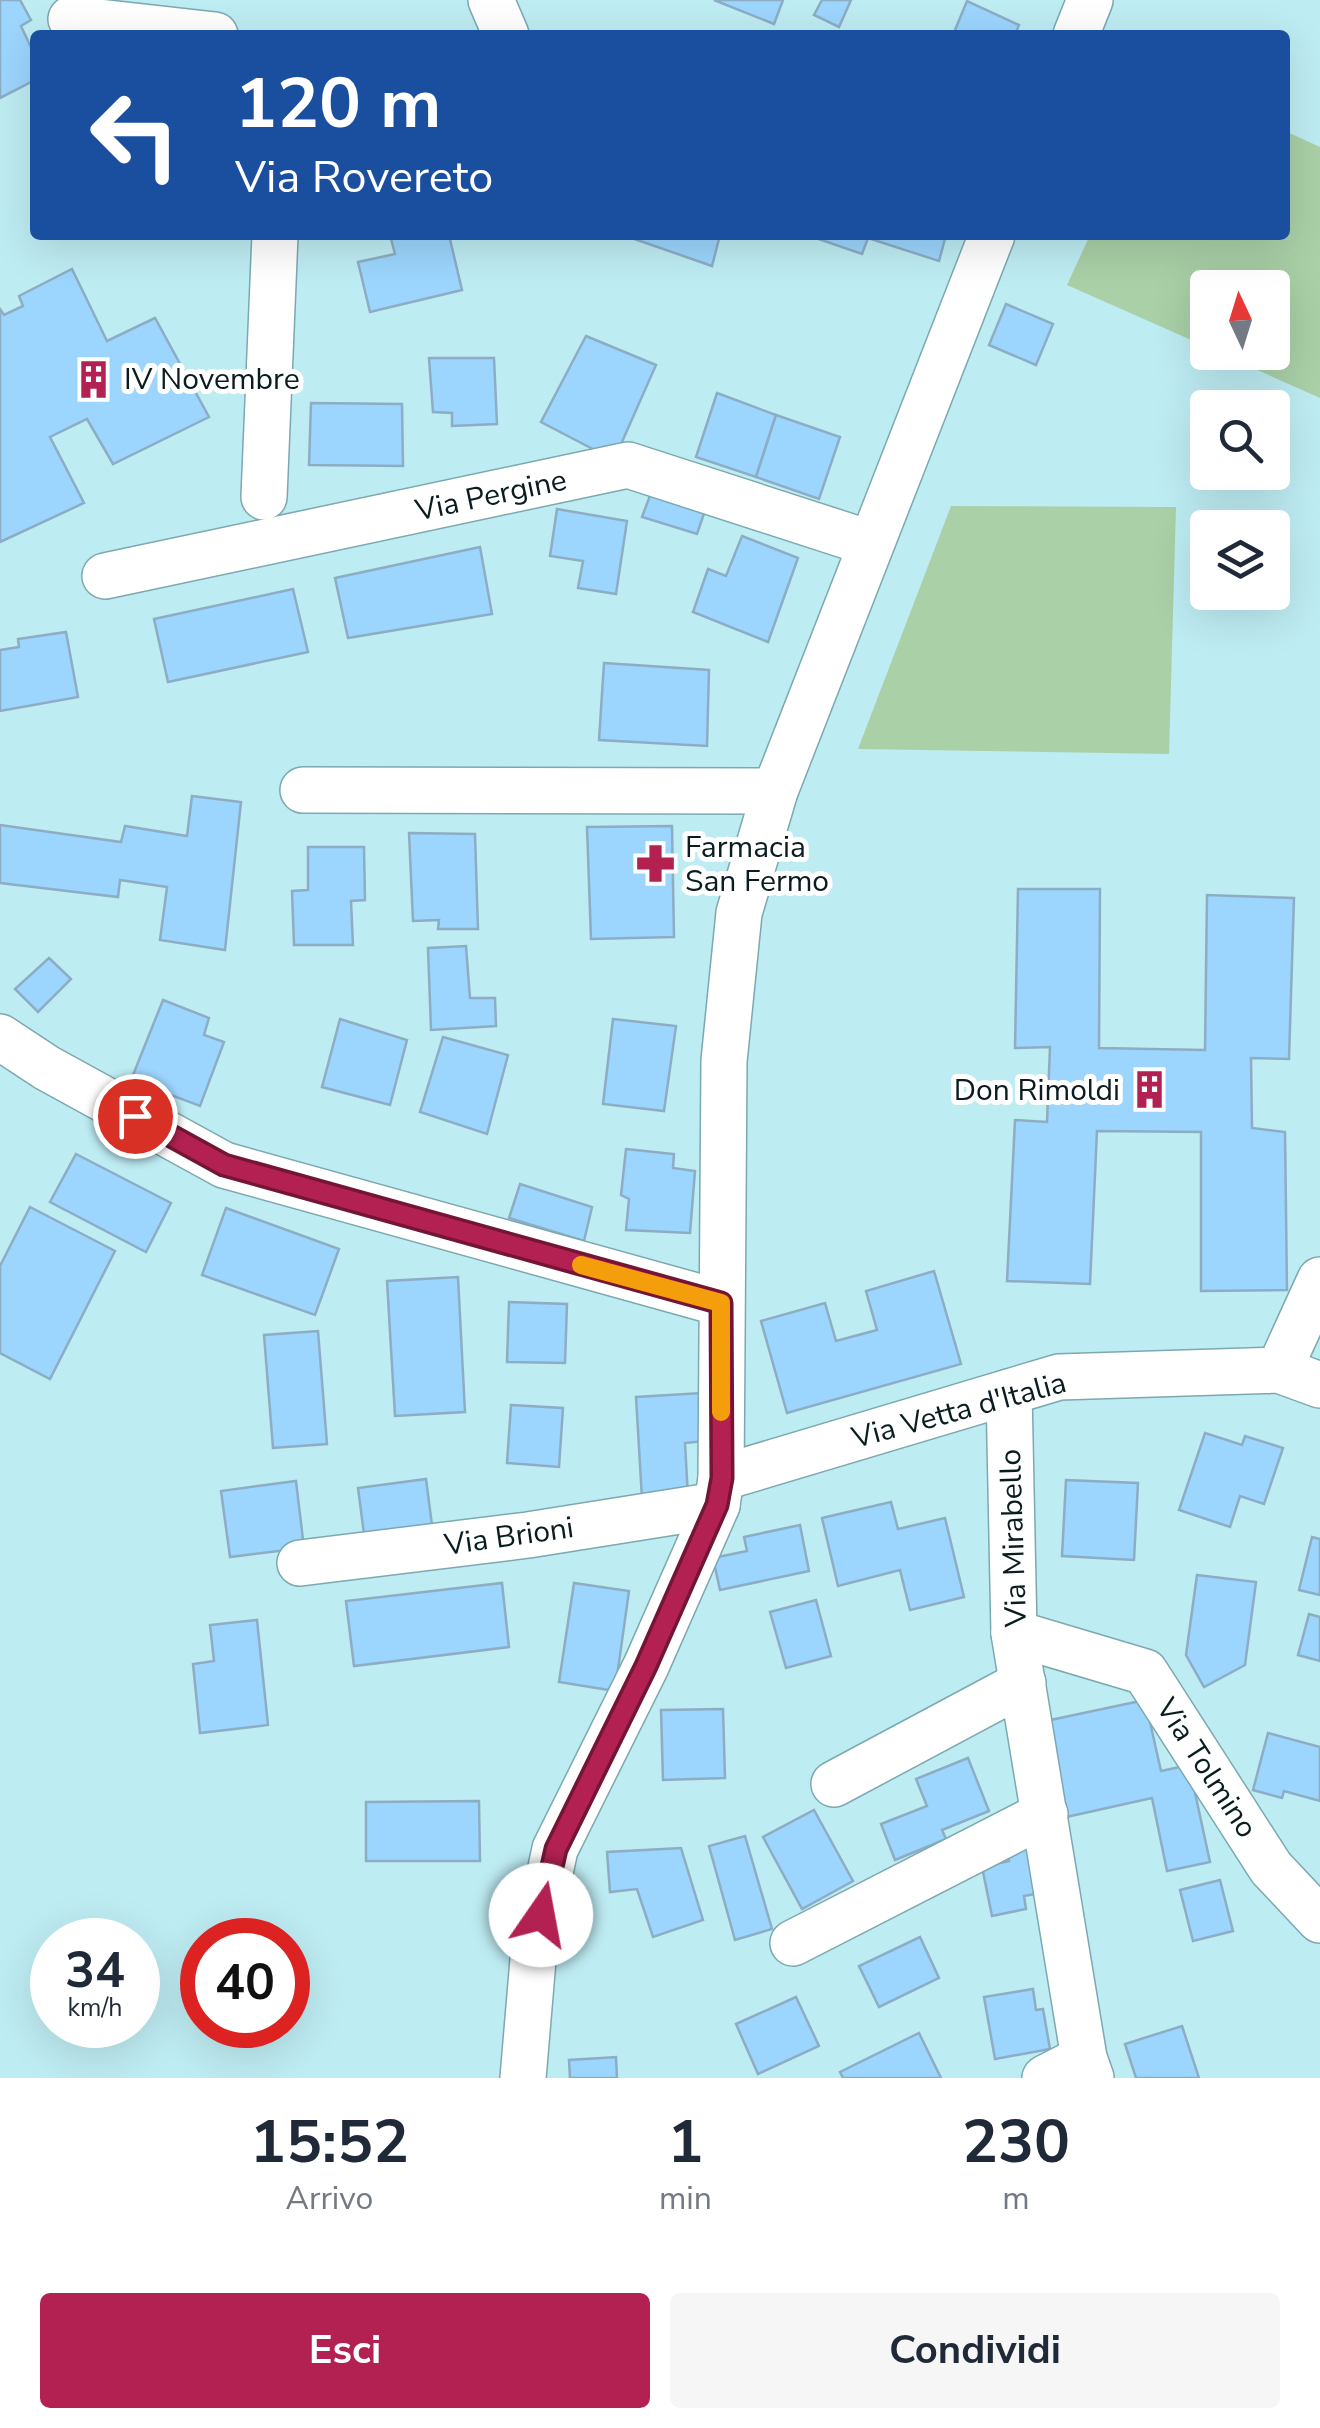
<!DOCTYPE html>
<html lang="it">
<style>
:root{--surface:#fff;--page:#f6f6f7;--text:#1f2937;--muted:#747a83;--accent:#b22152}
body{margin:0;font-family:"Nunito Sans",sans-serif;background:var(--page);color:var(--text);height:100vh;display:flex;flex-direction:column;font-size:38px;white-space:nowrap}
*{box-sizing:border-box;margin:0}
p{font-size:32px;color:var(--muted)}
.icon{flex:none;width:55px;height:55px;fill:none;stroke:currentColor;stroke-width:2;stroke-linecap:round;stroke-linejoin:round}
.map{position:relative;height:2078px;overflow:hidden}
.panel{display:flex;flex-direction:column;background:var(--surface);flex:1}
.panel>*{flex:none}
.top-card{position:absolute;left:30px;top:30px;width:1260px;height:210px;border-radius:10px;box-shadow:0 10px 40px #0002;background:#1a4fa0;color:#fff;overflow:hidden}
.needle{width:65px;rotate:356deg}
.controls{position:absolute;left:1190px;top:270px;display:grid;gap:20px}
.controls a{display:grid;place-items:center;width:100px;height:100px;border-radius:10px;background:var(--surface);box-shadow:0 10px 40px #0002;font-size:50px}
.speed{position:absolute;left:30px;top:1918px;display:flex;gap:20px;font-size:50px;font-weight:700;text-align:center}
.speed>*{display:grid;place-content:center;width:130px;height:130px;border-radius:50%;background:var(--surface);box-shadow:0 10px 40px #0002;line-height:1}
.speed small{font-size:25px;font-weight:400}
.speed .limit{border:15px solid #d22;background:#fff;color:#111}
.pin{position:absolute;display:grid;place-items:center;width:85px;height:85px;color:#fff;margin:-42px;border:5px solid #fff;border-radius:50%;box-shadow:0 2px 10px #0007}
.me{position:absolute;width:110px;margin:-55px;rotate:12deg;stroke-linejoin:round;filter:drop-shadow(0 0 8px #0008)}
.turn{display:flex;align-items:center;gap:35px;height:210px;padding:0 40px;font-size:45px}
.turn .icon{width:130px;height:130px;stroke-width:2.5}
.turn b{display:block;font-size:70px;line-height:85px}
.eta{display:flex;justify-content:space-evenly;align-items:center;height:170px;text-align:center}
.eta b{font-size:60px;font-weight:700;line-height:70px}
.button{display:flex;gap:20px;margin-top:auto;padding:20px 40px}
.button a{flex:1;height:115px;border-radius:10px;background:var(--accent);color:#fff;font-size:40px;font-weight:700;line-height:115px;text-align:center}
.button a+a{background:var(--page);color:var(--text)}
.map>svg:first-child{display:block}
.green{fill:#a9d0a7}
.building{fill:#9cd5fd;stroke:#8dadc4;stroke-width:2.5}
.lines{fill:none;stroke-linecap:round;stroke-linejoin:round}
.minor-casing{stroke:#7ca9b0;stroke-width:48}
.minor{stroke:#fff;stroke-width:45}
.route-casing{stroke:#741535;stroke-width:25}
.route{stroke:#b22152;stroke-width:18}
.slow{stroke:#f59e0b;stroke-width:18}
.labels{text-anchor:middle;stroke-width:10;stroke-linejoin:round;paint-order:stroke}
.poi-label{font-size:30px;fill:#0a1c1f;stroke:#fff;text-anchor:start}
.street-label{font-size:30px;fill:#0a1c1f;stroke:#fff}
</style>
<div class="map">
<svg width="1320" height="2078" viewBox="0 0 1320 2078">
<rect width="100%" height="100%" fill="#beecf3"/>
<g class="green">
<polygon points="1285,131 1320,147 1320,398 1219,353 1272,352 1272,288 1208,288 1207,347 1067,285 1090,235 1285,235"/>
<polygon points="951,506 1176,507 1169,754 858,749"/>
</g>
<g class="building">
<polygon points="0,0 20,0 31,20 21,26 35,56 35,80 0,98"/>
<polygon points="714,0 783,0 774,24"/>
<polygon points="822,0 851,0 839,27 814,15"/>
<polygon points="967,1 1019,25 1015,35 953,35"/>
<polygon points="390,235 449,235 462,290 370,312 358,262 395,254"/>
<polygon points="623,235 720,235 712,266"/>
<polygon points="807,235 946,235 939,261 868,238 862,254"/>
<polygon points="72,269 107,341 155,318 209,417 113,464 87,419 50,437 84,503 0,542 0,309 4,315 23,306 19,296"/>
<polygon points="1006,304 1053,324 1036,365 989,345"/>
<polygon points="586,336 656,365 614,460 541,422"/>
<polygon points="429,358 494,358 497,424 452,426 452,413 433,412"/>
<polygon points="717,393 776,415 756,477 696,457"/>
<polygon points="311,403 402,404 403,466 309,465"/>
<polygon points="776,415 840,437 819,499 756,477"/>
<polygon points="654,485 708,502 697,534 642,517"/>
<polygon points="557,509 627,521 616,594 578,588 583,561 550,556"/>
<polygon points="742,536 798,558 768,642 693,612 708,569 726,576"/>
<polygon points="480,547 492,614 348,638 335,578"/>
<polygon points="293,589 308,652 168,682 154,619"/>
<polygon points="66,632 78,697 0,711 0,650 19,647 18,639"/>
<polygon points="604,663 709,670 707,746 599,740"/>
<polygon points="192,796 241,802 225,950 160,940 167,887 120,880 118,897 0,883 0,825 121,842 125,826 187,836"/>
<polygon points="672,826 674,937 591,939 587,827"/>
<polygon points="409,833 475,834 478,929 438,929 439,920 413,921"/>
<polygon points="308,847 364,847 365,900 351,901 353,945 294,945 292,891 308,890"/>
<polygon points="1018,889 1100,889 1099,1048 1205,1050 1207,895 1294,898 1289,1059 1251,1058 1252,1128 1285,1132 1287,1290 1201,1291 1201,1132 1097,1131 1090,1284 1007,1281 1015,1120 1047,1122 1050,1047 1015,1048"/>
<polygon points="466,946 470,998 495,998 496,1026 431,1030 428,948"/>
<polygon points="49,958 71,979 38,1012 15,989"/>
<polygon points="163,1000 209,1018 204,1035 224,1042 200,1106 131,1080"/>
<polygon points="340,1019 407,1040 390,1105 322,1087"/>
<polygon points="613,1019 676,1026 664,1111 603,1104"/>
<polygon points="443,1037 508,1055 487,1134 420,1112"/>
<polygon points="626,1149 674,1154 673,1168 695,1171 690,1233 626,1230 629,1199 621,1195"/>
<polygon points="76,1154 171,1203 146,1252 50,1202"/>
<polygon points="520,1184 592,1207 584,1241 509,1218"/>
<polygon points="30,1207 115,1251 50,1379 0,1353 0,1266"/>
<polygon points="226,1208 339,1249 315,1315 202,1275"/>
<polygon points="934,1271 961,1364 787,1413 761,1321 825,1303 836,1341 877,1330 866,1291"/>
<polygon points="458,1277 465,1412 395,1416 387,1281"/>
<polygon points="509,1302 567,1304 565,1363 507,1362"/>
<polygon points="318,1331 327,1444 273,1448 264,1335"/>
<polygon points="702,1393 705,1441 685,1443 688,1497 642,1499 636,1397"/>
<polygon points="511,1405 563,1408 559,1467 507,1463"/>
<polygon points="1205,1433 1242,1445 1245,1436 1283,1448 1264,1504 1240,1496 1230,1527 1179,1510"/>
<polygon points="426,1479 432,1525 364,1534 358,1488"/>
<polygon points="1066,1480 1138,1483 1134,1560 1062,1556"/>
<polygon points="296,1481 304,1548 230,1557 221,1491"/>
<polygon points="891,1502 898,1529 945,1518 964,1597 910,1610 900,1570 838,1586 822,1518"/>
<polygon points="800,1525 809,1571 720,1590 713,1558 747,1551 744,1537"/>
<polygon points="1312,1537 1320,1539 1320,1595 1299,1590"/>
<polygon points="1197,1575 1256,1582 1245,1665 1204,1687 1186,1655"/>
<polygon points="502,1583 509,1647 354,1666 346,1601"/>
<polygon points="574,1583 629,1591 615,1691 559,1682"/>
<polygon points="816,1600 831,1656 786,1668 770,1612"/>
<polygon points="1309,1614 1320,1617 1320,1661 1298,1655"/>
<polygon points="257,1620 268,1725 200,1733 193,1664 214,1661 210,1625"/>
<polygon points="1145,1700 1161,1771 1189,1765 1210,1862 1167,1871 1152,1798 1062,1818 1041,1722"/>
<polygon points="723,1709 725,1778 663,1780 661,1710"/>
<polygon points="1268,1733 1320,1747 1320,1801 1284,1791 1282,1798 1253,1790"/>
<polygon points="968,1758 989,1811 942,1830 946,1839 895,1860 881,1824 927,1806 916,1779"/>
<polygon points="479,1801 480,1861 366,1861 366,1802"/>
<polygon points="814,1810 853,1881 802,1909 763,1837"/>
<polygon points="745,1836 772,1929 735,1940 709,1846"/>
<polygon points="1035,1840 1046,1892 1024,1896 1026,1909 992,1916 982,1867 1009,1861 1006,1846"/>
<polygon points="681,1848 703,1920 653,1937 637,1889 610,1892 607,1852"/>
<polygon points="1220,1880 1233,1931 1193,1941 1180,1890"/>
<polygon points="920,1937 939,1978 879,2007 859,1966"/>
<polygon points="1033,1989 1036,2010 1043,2009 1050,2049 995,2059 984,1997"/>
<polygon points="796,1997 819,2046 758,2074 736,2024"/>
<polygon points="1182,2026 1199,2078 1136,2078 1125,2044"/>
<polygon points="919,2033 941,2078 843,2078 840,2072"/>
<polygon points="616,2057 617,2078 570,2078 569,2060"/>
</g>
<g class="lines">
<defs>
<g id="minor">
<polyline points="491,0 506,35"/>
<polyline points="71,19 215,35"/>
<polyline points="1076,35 1090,0"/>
<polyline points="264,497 275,235"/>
<polyline points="105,576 628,465 869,543"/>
<polyline points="303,790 775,791"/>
<polyline points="0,1037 47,1068 224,1165 721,1303"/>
<polyline points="1279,1370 1320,1280"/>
<polyline points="1009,1392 1014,1633 1084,2058 1091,2078"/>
<polyline points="721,1478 1059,1377 1279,1370 1320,1385"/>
<polyline points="300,1563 528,1535 717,1505"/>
<polyline points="1014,1633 1145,1672 1271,1868 1320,1920"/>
<polyline points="834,1784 1023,1683"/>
<polyline points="793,1943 1045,1814"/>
<polyline points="523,2078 534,1948 555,1849 646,1666 717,1505 721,1478 724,1061 739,913 775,791 992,235"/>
<polyline points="1045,2078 1084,2058"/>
</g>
</defs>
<use href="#minor" class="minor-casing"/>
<use href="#minor" class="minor"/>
</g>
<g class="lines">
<defs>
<polyline id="route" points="135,1116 224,1165 721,1303 722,1478 717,1505 646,1666 556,1849 541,1915"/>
</defs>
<use href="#route" class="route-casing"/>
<use href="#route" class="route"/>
<polyline class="slow" points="581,1265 721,1303 721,1412"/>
</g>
<defs>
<symbol id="building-bare" viewBox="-9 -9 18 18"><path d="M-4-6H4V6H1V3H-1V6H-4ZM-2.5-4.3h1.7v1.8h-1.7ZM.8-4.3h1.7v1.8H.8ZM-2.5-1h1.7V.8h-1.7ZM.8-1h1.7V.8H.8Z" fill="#b22152" stroke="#fff" stroke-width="2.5" paint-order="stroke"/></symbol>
<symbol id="pharmacy-bare" viewBox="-9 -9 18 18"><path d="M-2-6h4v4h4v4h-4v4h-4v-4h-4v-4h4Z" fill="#b22152" stroke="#fff" stroke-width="2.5" paint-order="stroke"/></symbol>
</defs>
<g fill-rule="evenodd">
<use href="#building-bare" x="66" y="352" width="55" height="55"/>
<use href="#pharmacy-bare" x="628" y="836" width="55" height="55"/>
<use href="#building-bare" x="1122" y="1062" width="55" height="55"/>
</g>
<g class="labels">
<g class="poi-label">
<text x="124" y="389">IV Novembre</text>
<text x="685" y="857">Farmacia<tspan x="685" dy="34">San Fermo</tspan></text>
<text x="1120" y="1100" text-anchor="end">Don Rimoldi</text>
</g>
<g class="street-label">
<text transform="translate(491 495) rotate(-12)" y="10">Via Pergine</text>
<text transform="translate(959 1410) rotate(-15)" y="10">Via Vetta d'Italia</text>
<text transform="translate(509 1536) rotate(-8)" y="10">Via Brioni</text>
<text transform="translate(1013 1538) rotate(-92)" y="10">Via Mirabello</text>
<text transform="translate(1207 1768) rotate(57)" y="10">Via Tolmino</text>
</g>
</g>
</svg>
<div class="controls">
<a><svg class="needle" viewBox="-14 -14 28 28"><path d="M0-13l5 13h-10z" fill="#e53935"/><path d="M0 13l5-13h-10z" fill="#747a83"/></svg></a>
<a><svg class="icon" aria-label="search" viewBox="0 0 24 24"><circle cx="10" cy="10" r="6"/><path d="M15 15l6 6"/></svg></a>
<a><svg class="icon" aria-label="layers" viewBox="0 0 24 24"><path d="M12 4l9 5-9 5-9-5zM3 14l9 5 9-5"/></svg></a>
</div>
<div class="speed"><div>34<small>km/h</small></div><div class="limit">40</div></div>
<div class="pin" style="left:135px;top:1116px;background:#d93025"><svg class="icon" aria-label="arrive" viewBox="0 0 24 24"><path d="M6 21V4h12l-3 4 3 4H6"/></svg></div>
<svg class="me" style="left:541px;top:1915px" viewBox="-20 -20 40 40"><circle r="19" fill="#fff"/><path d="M0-13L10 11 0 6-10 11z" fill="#b22152"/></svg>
<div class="top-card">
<div class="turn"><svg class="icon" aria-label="left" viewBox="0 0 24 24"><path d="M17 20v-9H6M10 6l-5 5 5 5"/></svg><div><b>120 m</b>Via Rovereto</div></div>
</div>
</div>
<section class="panel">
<div class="eta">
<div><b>15:52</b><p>Arrivo</p></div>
<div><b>1</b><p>min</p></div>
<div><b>230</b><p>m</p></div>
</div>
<div class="button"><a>Esci</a><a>Condividi</a></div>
</section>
